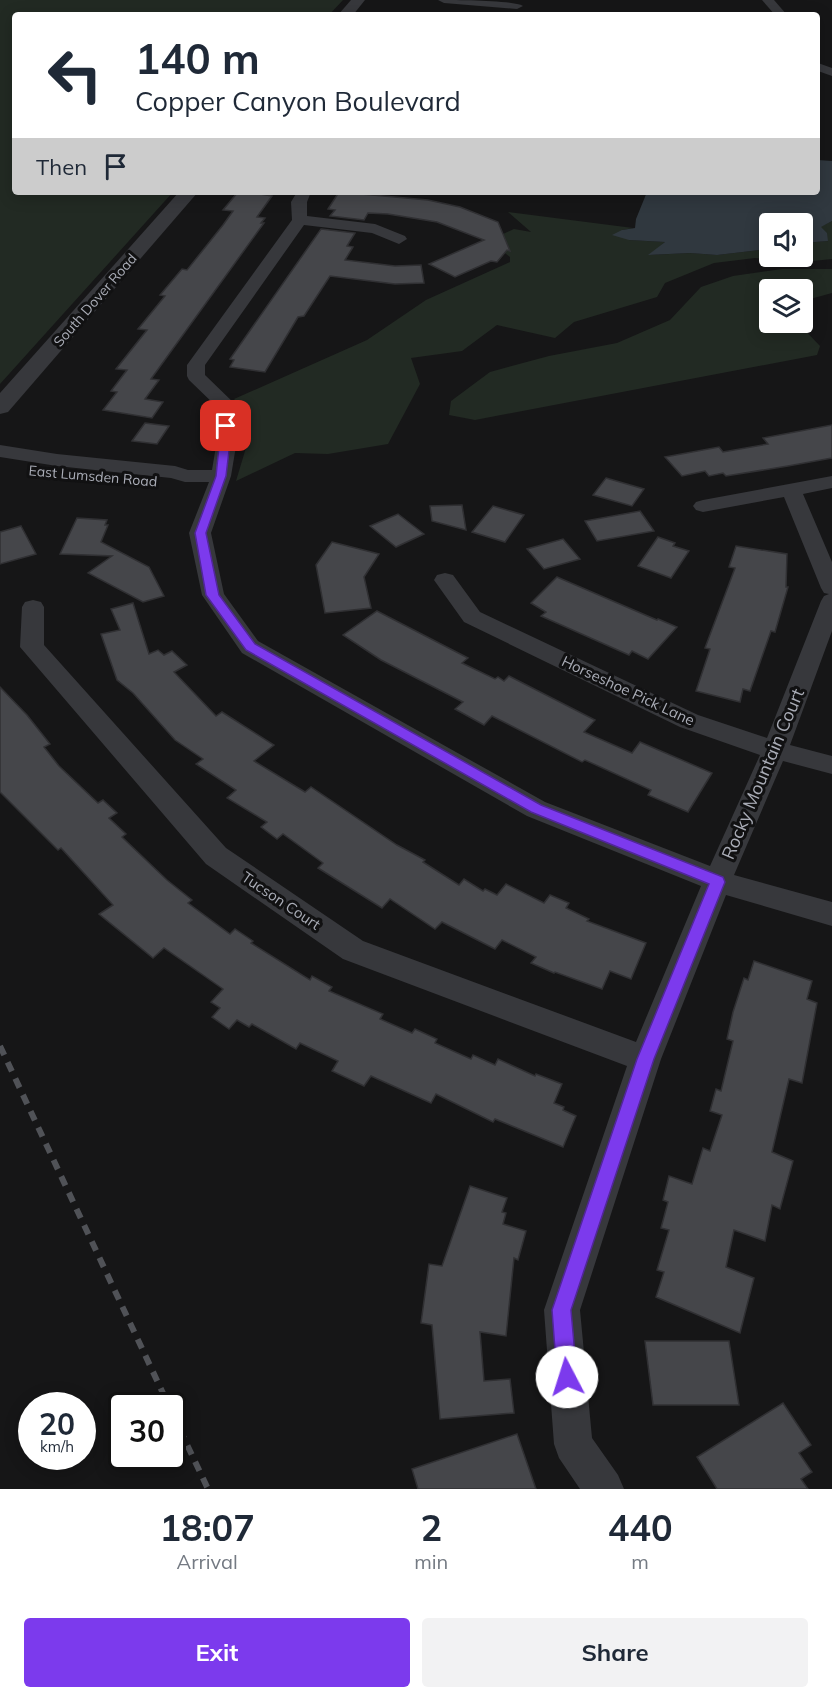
<!DOCTYPE html>
<style>
:root{--surface:#fff;--page:#f2f2f3;--text:#1f2937;--muted:#747a83;--accent:#7c3aed}
body{margin:0;font-family:Mulish,sans-serif;background:var(--page);color:var(--text);height:100vh;display:flex;flex-direction:column;font-size:22px;white-space:nowrap}
*{box-sizing:border-box;margin:0}
p{font-size:20px;color:var(--muted)}
.icon{flex:none;width:33px;height:33px;fill:none;stroke:currentColor;stroke-width:2;stroke-linecap:round;stroke-linejoin:round}
.map{position:relative;height:1489px;overflow:hidden}
.drawer{display:flex;flex-direction:column;background:var(--surface);flex:1}
.drawer>*{flex:none}
.top-card{position:absolute;left:12px;top:12px;width:808px;height:183px;border-radius:6px;box-shadow:0 3px 15px #0003;background:#fff;color:var(--text);overflow:hidden}
.controls{position:absolute;left:759px;top:213px;display:grid;gap:12px}
.controls a{display:grid;place-items:center;width:54px;height:54px;border-radius:6px;background:var(--surface);box-shadow:0 3px 15px #0003;font-size:30px}
.speed{position:absolute;left:18px;top:1392px;display:flex;gap:12px;font-size:30px;font-weight:700;text-align:center}
.speed>*{display:grid;place-content:center;width:78px;height:78px;border-radius:50%;background:var(--surface);box-shadow:0 3px 15px #0003;line-height:1}
.speed small{font-size:15px;font-weight:400}
.speed .limit{border:3px solid #111;border-radius:9px;background:#fff;color:#111}
.pin{position:absolute;display:grid;place-items:center;width:51px;height:51px;color:#fff;margin:-26px;border-radius:12px;box-shadow:0 3px 9px #0006}
.me{position:absolute;width:66px;margin:-33px;rotate:355deg;stroke-linejoin:round;filter:drop-shadow(0 0 4px #0008)}
.turn{display:flex;align-items:center;gap:21px;height:126px;padding:0 24px;font-size:27px}
.turn .icon{width:78px;height:78px;stroke-width:2.5}
.turn b{display:block;font-size:42px;line-height:51px}
.then{display:flex;align-items:center;height:57px;padding:0 24px;background:#0003;gap:12px;font-size:22px}
.eta{display:flex;justify-content:space-evenly;align-items:center;height:102px;text-align:center}
.eta b{font-size:36px;font-weight:700;line-height:42px}
.primary-button{display:flex;gap:12px;margin-top:auto;padding:12px 24px}
.primary-button a{flex:1;height:69px;border-radius:6px;background:var(--accent);color:#fff;font-size:24px;font-weight:700;line-height:69px;text-align:center}
.primary-button a+a{background:var(--page);color:var(--text)}
.map>svg:first-child{display:block}
.green{fill:#222a23}
.water{fill:#30383f}
.building{fill:#45464a;stroke:#303033;stroke-width:1.5}
.lines{fill:none;stroke-linecap:round;stroke-linejoin:round}
.minor{fill:#37383c;fill-rule:evenodd}
.tertiary{fill:#37383c;fill-rule:evenodd}
.rail{stroke:#505257;stroke-width:6;stroke-dasharray:10 8;stroke-linecap:butt}
.route{fill:#7c3aed;stroke:#51269a;stroke-width:1.5}
.labels{text-anchor:middle;stroke-width:6;stroke-linejoin:round;paint-order:stroke}
.far-street-label{font-size:14px;fill:#a9acb6;stroke:#111112}
.street-label{font-size:15px;fill:#a9acb6;stroke:#111112}
.near-street-label{font-size:18px;fill:#a9acb6;stroke:#111112}
</style>
<div class="map">
<svg width="832" height="1489" viewBox="0 0 832 1489">
<rect width="100%" height="100%" fill="#161617"/>
<g class="green">
<polygon points="0,0 343,0 329,15 15,15 15,192 173,192 0,384"/>
<polygon points="508,212 633,228 622,230 629,240 665,242 650,255 690,253 717,255 769,249 770,256 802,256 803,243 828,241 820,227 832,221 832,259 803,262 755,258 714,263 665,283 657,297 574,322 555,338 497,325 462,351 411,358 420,384 388,444 328,454 295,453 236,481 251,431 248,414 234,399 367,340 426,300 510,262 510,257 501,250 503,234 514,229 531,232"/>
<polygon points="782,269 832,269 832,293 803,301 802,290 770,290 770,322 798,323 820,346 817,355 475,420 449,415 451,401 490,372 549,356 617,343 670,320 701,287 733,276"/>
</g>
<polygon class="water" points="818,160 832,161 832,221 821,227 827,233 828,241 803,243 802,224 770,224 769,249 717,255 690,253 648,255 665,242 629,240 612,235 622,230 635,228 636,219 647,192 818,192"/>
<g class="building">
<polygon points="238,192 262,192 260,194 272,196 257,217 265,218 261,223 264,223 151,379 159,380 145,399 163,402 152,418 103,410 117,392 111,391 127,370 116,369 147,330 138,329 165,296 160,295 182,269 187,270 223,225 233,211 223,210"/>
<polygon points="339,192 428,200 460,207 498,222 510,251 507,250 497,262 491,261 455,277 429,264 484,240 437,222 388,214 368,213 364,220 330,216 335,210 328,209"/>
<polygon points="321,229 355,233 347,246 353,247 345,260 395,266 421,265 424,283 395,284 330,276 304,316 298,317 265,372 230,367 234,360 230,359"/>
<polygon points="145,423 169,426 157,444 132,441"/>
<polygon points="832,425 832,458 788,466 726,476 723,473 709,476 705,471 682,476 665,457 719,447 723,452 768,444 763,438"/>
<polygon points="606,478 644,489 632,506 593,495"/>
<polygon points="462,505 466,530 432,521 430,506"/>
<polygon points="493,506 524,515 505,542 472,532"/>
<polygon points="640,511 654,531 597,541 585,521"/>
<polygon points="398,514 424,534 396,547 370,526"/>
<polygon points="77,518 107,520 105,525 108,525 101,542 149,567 164,596 143,602 88,573 112,556 60,554"/>
<polygon points="21,526 36,554 0,564 0,532"/>
<polygon points="658,537 675,543 673,546 689,551 671,578 638,566"/>
<polygon points="563,539 580,559 544,569 527,549"/>
<polygon points="332,542 379,554 364,577 371,608 325,613 316,565"/>
<polygon points="736,546 787,554 786,587 788,587 775,632 771,631 750,691 743,689 740,702 696,691 710,649 705,648 735,568 729,567"/>
<polygon points="557,577 657,620 658,619 677,627 648,659 632,651 629,655 541,616 546,612 531,603"/>
<polygon points="133,603 149,654 158,650 164,655 172,651 187,665 174,672 216,716 222,712 274,745 254,761 305,792 311,787 397,845 425,860 423,862 459,885 464,879 483,891 485,889 497,895 506,884 544,903 550,895 569,903 566,908 589,919 587,921 646,943 631,979 610,971 602,989 555,972 554,973 531,963 536,957 502,940 495,949 442,922 435,929 390,899 382,908 318,868 323,863 283,834 277,839 261,827 267,822 227,798 236,790 196,764 203,759 175,740 133,693 117,680 101,634 120,630 111,609"/>
<polygon points="377,611 468,658 462,663 495,679 498,677 504,681 509,676 595,720 584,732 632,753 640,742 712,773 688,812 648,795 651,790 585,760 582,762 492,716 484,725 455,709 463,702 381,660 343,635"/>
<polygon points="0,687 27,715 50,744 44,747 59,766 98,803 103,800 117,813 109,818 126,834 122,837 167,880 192,900 188,903 230,934 235,929 253,941 251,943 310,980 312,976 332,987 329,991 383,1014 380,1019 412,1033 415,1029 437,1039 435,1043 471,1059 473,1055 495,1065 498,1059 535,1076 536,1074 562,1084 554,1103 564,1107 563,1110 576,1116 563,1147 495,1119 493,1122 436,1094 431,1103 371,1076 364,1086 332,1071 338,1061 300,1043 296,1049 252,1024 249,1027 237,1020 229,1029 212,1017 220,1008 211,1002 223,989 164,948 153,958 99,914 113,905 61,848 58,850 0,792"/>
<polygon points="754,961 812,981 807,999 817,1003 802,1083 789,1079 772,1152 793,1161 780,1209 772,1205 765,1241 734,1230 726,1267 754,1278 740,1333 656,1297 664,1272 657,1270 669,1230 661,1228 668,1202 663,1200 669,1176 692,1184 703,1148 710,1151 722,1115 710,1111 716,1089 721,1091 733,1041 727,1039 733,1012 744,978 748,980"/>
<polygon points="470,1186 507,1198 502,1212 506,1213 503,1224 526,1231 518,1260 514,1258 506,1336 480,1332 484,1381 510,1379 514,1413 440,1419 432,1325 421,1323 429,1264 442,1266"/>
<polygon points="645,1341 729,1341 739,1405 653,1405"/>
<polygon points="783,1403 811,1445 799,1453 812,1472 801,1479 808,1489 717,1489 697,1457"/>
<polygon points="517,1434 536,1489 418,1489 412,1469"/>
</g>
<g class="lines">
<g class="minor">
<path d="M438,0C455,0 512,0 523,6L517,9L444,3Z"/>
<polygon points="762,0 774,0 787,15 775,15"/>
<polygon points="818,63 832,68 832,76 818,71"/>
<polygon points="297,192 311,192 307,202 307,216 375,224 405,236 407,239 399,244 372,233 304,225 205,365 205,375 237,406 236,446 231,476 211,533 224,594 258,641 545,802 710,866 760,755 680,727 464,622 434,580 437,575 445,573 453,575 480,612 698,715 767,738 821,601 824,596 829,594 824,593 821,588 784,497 703,512 696,510 693,506 696,502 703,500 832,476 832,488 803,494 832,562 832,631 790,745 832,756 832,774 783,761 734,875 832,902 832,926 726,895 661,1059 580,1310 592,1438 618,1475 624,1489 580,1489 559,1458 554,1444 544,1310 627,1066 343,959 206,864 20,647 22,607 25,602 33,600 41,602 44,607 44,645 226,848 363,941 636,1042 701,886 527,816 242,653 202,595 189,533 209,482 185,482 171,478 57,466 0,457 0,445 57,454 175,466 188,470 212,470 216,446 217,407 189,380 187,376 187,365 292,220 291,202"/>
</g>
<g class="tertiary">
<polygon points="351,0 365,0 353,15 338,15"/>
<polygon points="179,192 198,192 8,412 0,414 0,393"/>
</g>
<g class="rail">
<polyline points="0,1046 169,1406"/>
<polyline points="172,1413 208,1489"/>
</g>
</g>
<polygon class="route" points="226,423 232,426 226,476 206,533 219,595 255,644 541,805 723,877 725,882 654,1059 571,1310 577,1377 574,1384 567,1387 560,1384 557,1377 552,1310 637,1059 709,884 531,812 246,650 206,595 195,533 216,476 221,426"/>
<g class="labels">
<g class="far-street-label">
<text transform="translate(95 300) rotate(-49)" y="5">South Dover Road</text>
<text transform="translate(93 476) rotate(5)" y="5">East Lumsden Road</text>
</g>
<g class="street-label">
<text transform="translate(628 691) rotate(25)" y="5">Horseshoe Pick Lane</text>
<text transform="translate(281 901) rotate(34)" y="5">Tucson Court</text>
</g>
<g class="near-street-label">
<text transform="translate(763 774) rotate(-67)" y="6">Rocky Mountain Court</text>
</g>
</g>
</svg>
<div class="controls">
<a><svg class="icon" aria-label="sound" viewBox="0 0 24 24"><path d="M4 9h4l5-4v14l-5-4H4zM17 9q2 3 0 6"/></svg></a>
<a><svg class="icon" aria-label="layers" viewBox="0 0 24 24"><path d="M12 4l9 5-9 5-9-5zM3 14l9 5 9-5"/></svg></a>
</div>
<div class="speed"><div>20<small>km/h</small></div><div class="limit">30</div></div>
<div class="pin" style="left:226px;top:426px;background:#d93025"><svg class="icon" aria-label="arrive" viewBox="0 0 24 24"><path d="M6 21V4h12l-3 4 3 4H6"/></svg></div>
<svg class="me" style="left:567px;top:1377px" viewBox="-20 -20 40 40"><circle r="19" fill="#fff"/><path d="M0-13L10 11 0 6-10 11z" fill="#7c3aed"/></svg>
<div class="top-card">
<div class="turn"><svg class="icon" aria-label="left" viewBox="0 0 24 24"><path d="M17 20v-9H6M10 6l-5 5 5 5"/></svg><div><b>140 m</b>Copper Canyon Boulevard</div></div>
<div class="then">Then<svg class="icon" aria-label="arrive" viewBox="0 0 24 24"><path d="M6 21V4h12l-3 4 3 4H6"/></svg></div>
</div>
</div>
<section class="drawer">
<div class="eta">
<div><b>18:07</b><p>Arrival</p></div>
<div><b>2</b><p>min</p></div>
<div><b>440</b><p>m</p></div>
</div>
<div class="primary-button"><a>Exit</a><a>Share</a></div>
</section>
